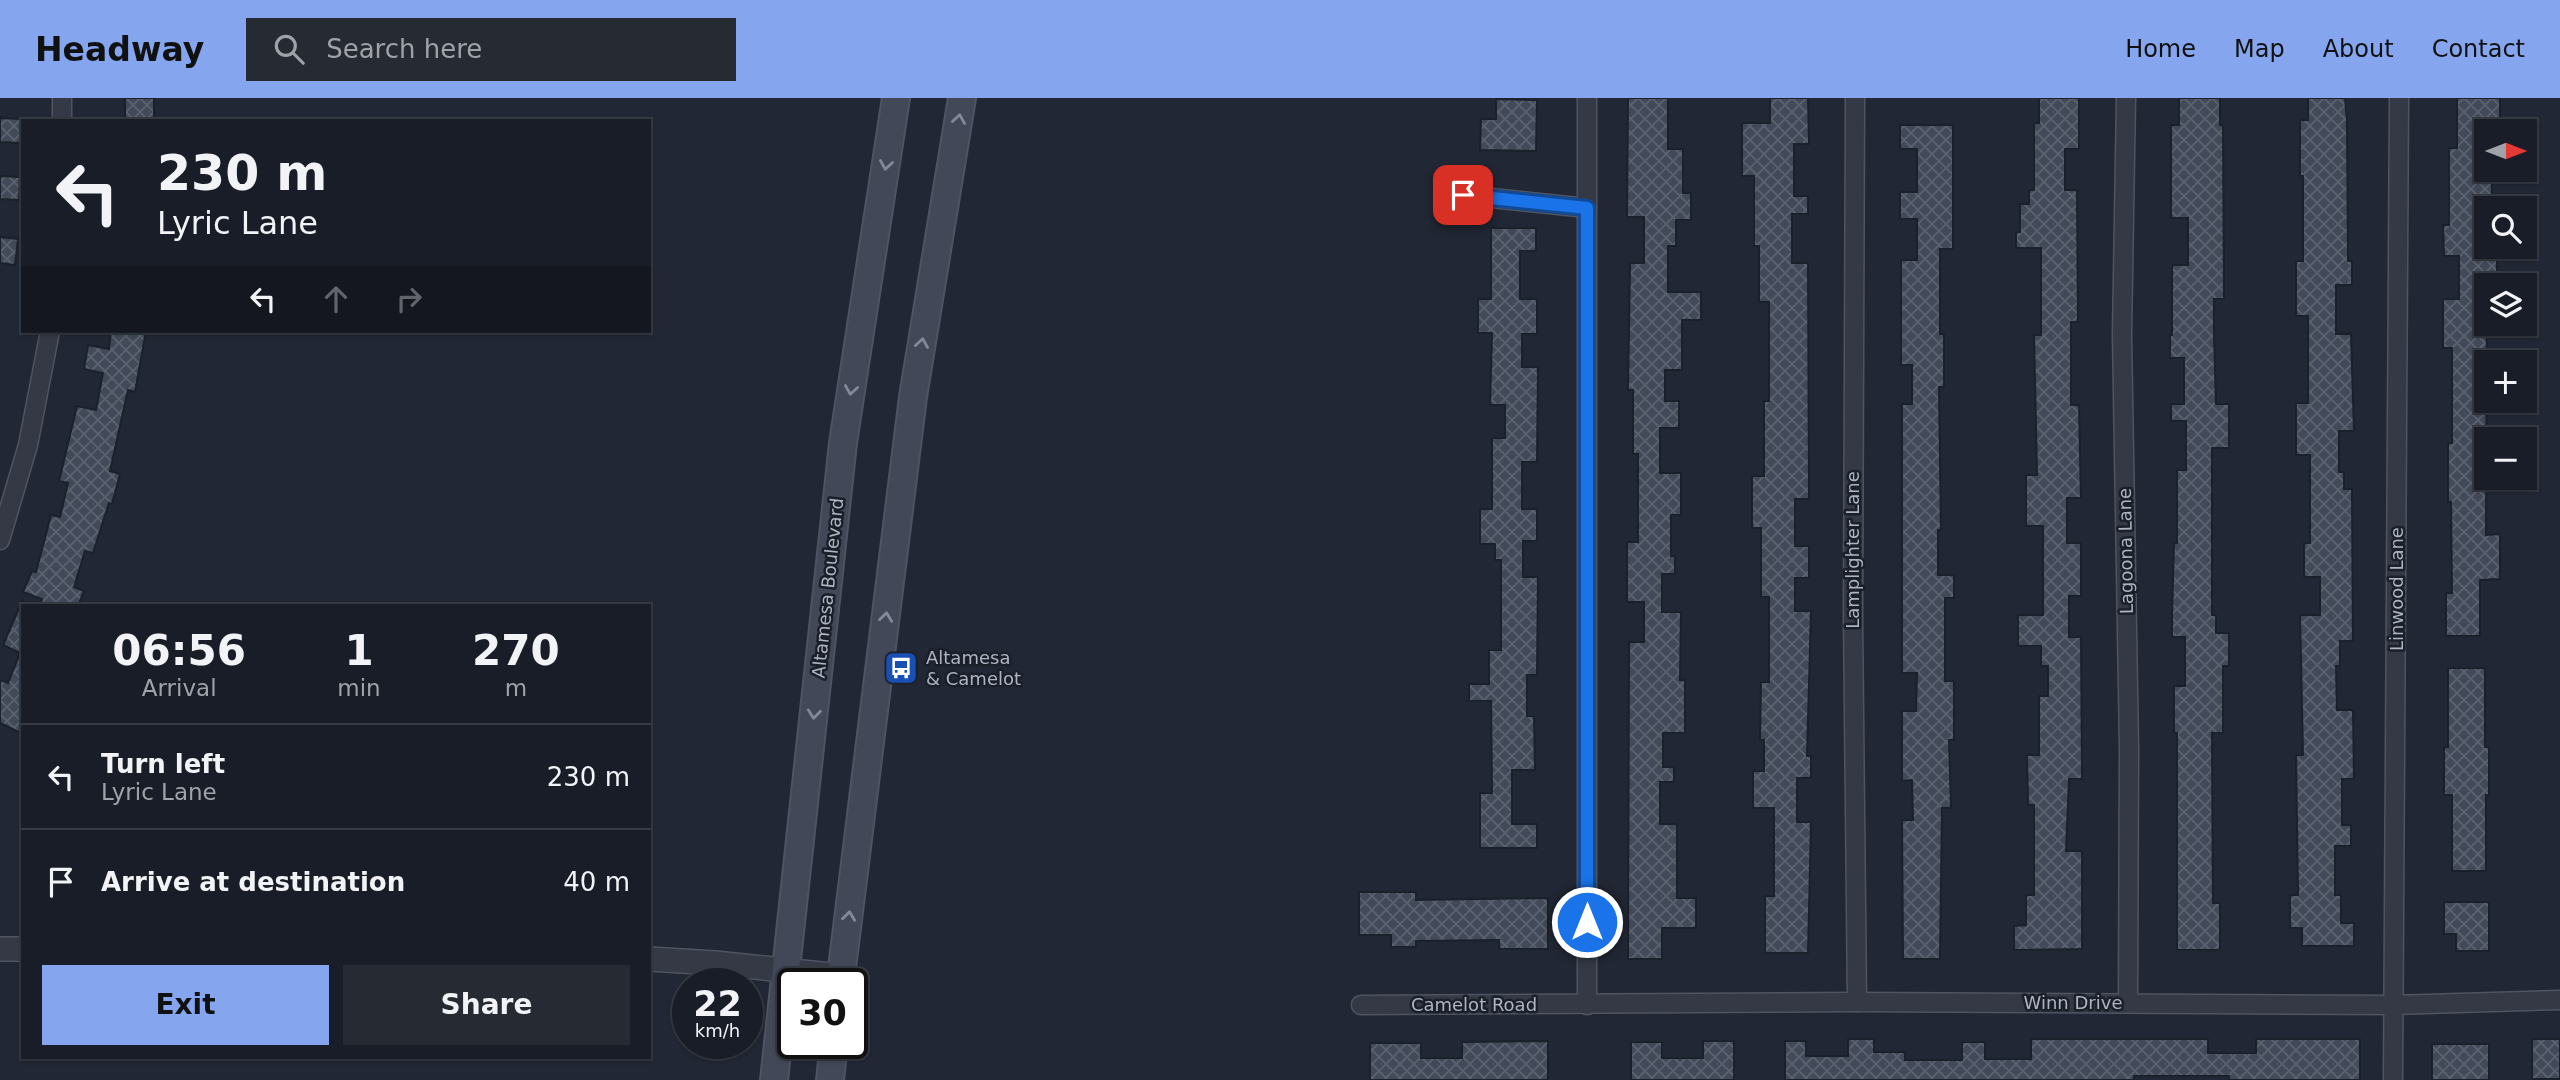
<!DOCTYPE html>
<meta charset="utf-8">
<style>
:root{--surface:#191d27;--page:#262a33;--text:#f1f3f6;--muted:#9fa2a7;--line:#373b44;--accent:#86a5ef}
body{margin:0;font-family:"DejaVu Sans",sans-serif;background:var(--page);color:var(--text);height:100vh;display:flex;flex-direction:column;font-size:26px;white-space:nowrap}
*{box-sizing:border-box;margin:0}
p{font-size:23px;color:var(--muted)}
.icon{flex:none;width:38px;height:38px;fill:none;stroke:currentColor;stroke-width:2;stroke-linecap:round;stroke-linejoin:round}
.map{position:relative;flex:1;overflow:hidden}
.drawer{position:absolute;left:21px;top:506px;width:630px;height:455px;display:flex;flex-direction:column;background:var(--surface);border-radius:0px;box-shadow:0 2px 5px #0004,0 0 0 2px var(--line)}
.drawer>*{flex:none}
.guide{position:absolute;left:21px;top:21px;width:630px;height:214px;border-radius:0px;box-shadow:0 2px 5px #0004,0 0 0 2px var(--line);background:#191d27;color:var(--text);overflow:hidden}
.needle{width:46px;rotate:90deg}
.controls{position:absolute;left:2474px;top:21px;display:grid;gap:14px}
.controls a{display:grid;place-items:center;width:63px;height:63px;border-radius:0px;background:var(--surface);box-shadow:0 2px 5px #0004,0 0 0 2px var(--line);font-size:35px}
.speed{position:absolute;left:672px;top:870px;display:flex;gap:14px;font-size:35px;font-weight:700;text-align:center}
.speed>*{display:grid;place-content:center;width:91px;height:91px;border-radius:50%;background:var(--surface);box-shadow:0 2px 5px #0004,0 0 0 2px var(--line);line-height:1}
.speed small{font-size:18px;font-weight:400}
.speed .limit{border:4px solid #111;border-radius:10px;background:#fff;color:#111}
.pin{position:absolute;display:grid;place-items:center;width:60px;height:60px;color:#fff;margin:-30px;border-radius:14px;box-shadow:0 4px 10px #0006}
.me{position:absolute;width:77px;margin:-38px;rotate:0deg;stroke-linejoin:round;filter:drop-shadow(0 0 5px #0008)}
.turn{display:flex;align-items:center;gap:24px;height:147px;padding:0 21px;font-size:32px}
.turn .icon{width:91px;height:91px;stroke-width:2.5}
.turn b{display:block;font-size:49px;line-height:60px}
.lanes{display:flex;align-items:center;height:66px;padding:0 21px;background:#0003;justify-content:center;gap:35px;direction:ltr}
.lanes .off{opacity:.35}
.eta{display:flex;justify-content:space-evenly;align-items:center;height:119px;text-align:center}
.eta b{font-size:42px;font-weight:700;line-height:49px}
.primary-button{display:flex;gap:14px;margin-top:auto;padding:14px 21px}
.primary-button a{flex:1;height:80px;border-radius:0px;background:var(--accent);color:#111;font-size:28px;font-weight:700;line-height:80px;text-align:center}
.primary-button a+a{background:var(--page);color:var(--text)}
ul{padding:0;list-style:none}
li{display:flex;align-items:center;gap:21px;height:105px;padding:0 21px;border-top:2px solid var(--line)}
li div{flex:1}
li b{display:block;font-size:26px}
li em{font-style:normal}
header{display:flex;align-items:center;gap:42px;box-sizing:border-box;height:98px;padding:0 35px;background:var(--accent);color:#111}
header strong{font-size:33px}
nav{display:flex;gap:38px;margin-inline-start:auto;font-size:24px}
.search{width:490px;height:63px;background:var(--page);display:flex;align-items:center;gap:18px;box-sizing:border-box;padding:0 24px;border-radius:0px;color:var(--muted);font-size:26px}
.map>svg:first-child{display:block}
.building{fill:url(#building-cross-hatch);stroke:#1b212b;stroke-width:2}
.lines{fill:none;stroke-linecap:round;stroke-linejoin:round}
.minor-casing{stroke:#4e5460;stroke-width:21}
.tertiary-casing{stroke:#4e5460;stroke-width:26}
.secondary-casing{stroke:#4e5460;stroke-width:30}
.minor{stroke:#343945;stroke-width:18}
.tertiary{stroke:#343945;stroke-width:23}
.secondary{stroke:#424858;stroke-width:26}
.oneway{stroke:#838998}
.route-casing{stroke:#114b97;stroke-width:18}
.route{stroke:#1a73e8;stroke-width:12}
.labels{text-anchor:middle;stroke-width:5;stroke-linejoin:round;paint-order:stroke}
.street-label{font-size:18px;fill:#aeb4c2;stroke:#1a1f29}
.poi-label{font-size:18px;fill:#aeb4c2;stroke:#1a1f29;text-anchor:start}
</style>
<header>
<strong>Headway</strong>
<div class="search"><svg class="icon" aria-label="search" viewBox="0 0 24 24"><circle cx="10" cy="10" r="6"/><path d="M15 15l6 6"/></svg>Search here</div>
<nav><a>Home</a><a>Map</a><a>About</a><a>Contact</a></nav>
</header>
<div class="map">
<svg width="2560" height="982" viewBox="0 0 2560 982">
<defs>
<pattern id="building-cross-hatch" width="8" height="8" patternUnits="userSpaceOnUse" patternTransform="scale(1.75)"><rect width="8" height="8" fill="#424a59"/><path d="M0 0l8 8M0 8l8-8" fill="none" stroke="#5b626f"/></pattern>
</defs>
<rect width="100%" height="100%" fill="#212734"/>
<g class="building">
<rect x="125" y="0" width="29" height="23"/>
<polygon points="1628,0 1668,0 1668,51 1683,51 1683,95 1691,95 1691,122 1676,122 1676,148 1668,148 1668,194 1701,194 1701,222 1682,222 1682,272 1665,272 1665,303 1679,303 1679,330 1660,330 1660,375 1681,375 1681,417 1671,417 1671,458 1675,458 1675,476 1662,476 1662,514 1681,514 1680,582 1685,582 1685,635 1663,635 1663,669 1674,669 1674,684 1660,684 1660,726 1677,726 1677,800 1696,800 1696,830 1662,830 1662,861 1628,861 1629,544 1644,544 1644,504 1627,504 1627,444 1638,444 1638,356 1633,356 1633,292 1628,292 1630,165 1644,165 1644,119 1627,119"/>
<polygon points="1770,0 1808,0 1809,46 1794,46 1794,98 1808,98 1808,116 1792,116 1792,165 1808,165 1809,401 1795,401 1795,448 1809,448 1809,480 1795,480 1795,513 1811,513 1807,658 1811,658 1811,680 1797,680 1797,724 1811,724 1808,855 1765,855 1765,798 1774,798 1774,710 1753,710 1753,673 1764,673 1764,642 1760,642 1761,584 1769,584 1769,499 1761,499 1761,430 1752,430 1752,378 1764,378 1764,303 1769,303 1769,204 1759,204 1759,148 1754,148 1754,78 1742,78 1742,25 1770,25"/>
<polygon points="2039,0 2079,0 2079,51 2065,51 2065,92 2077,92 2078,224 2071,224 2071,307 2079,307 2081,400 2067,400 2067,445 2081,445 2081,498 2069,498 2069,539 2081,539 2082,681 2069,681 2066,753 2082,753 2082,851 2014,852 2014,828 2026,827 2026,797 2034,797 2034,707 2028,707 2027,657 2039,657 2039,598 2048,598 2048,568 2041,568 2041,548 2018,548 2018,517 2043,517 2043,428 2026,428 2026,377 2037,377 2034,237 2041,237 2041,150 2016,150 2016,134 2020,134 2020,106 2029,106 2029,92 2034,92 2034,25 2039,25"/>
<polygon points="2179,0 2220,0 2220,27 2223,27 2224,201 2214,201 2214,237 2216,306 2229,306 2229,350 2212,350 2212,517 2216,517 2216,535 2229,535 2229,568 2223,568 2223,635 2212,635 2213,805 2220,805 2220,852 2177,852 2177,635 2174,635 2174,588 2185,588 2185,539 2172,539 2172,517 2174,445 2177,445 2177,372 2186,372 2186,323 2171,323 2171,306 2184,306 2184,260 2170,260 2170,237 2172,237 2172,167 2188,167 2188,120 2171,120 2171,27 2179,27"/>
<polygon points="2308,0 2345,0 2347,22 2348,163 2352,163 2352,187 2336,187 2336,236 2351,236 2354,333 2339,333 2339,374 2344,374 2344,391 2352,391 2353,543 2340,543 2340,568 2336,568 2337,612 2353,612 2354,681 2342,681 2342,727 2351,727 2351,748 2335,748 2335,797 2341,797 2341,825 2354,825 2354,848 2302,848 2302,830 2290,830 2290,797 2298,797 2296,657 2303,657 2300,517 2320,517 2320,479 2304,479 2304,445 2310,445 2310,357 2296,357 2296,305 2308,305 2308,218 2296,218 2296,163 2303,163 2303,78 2300,78 2300,22 2308,22"/>
<polygon points="2457,0 2500,0 2500,25 2480,25 2480,67 2487,67 2487,72 2492,72 2492,99 2487,99 2487,149 2497,149 2497,176 2487,176 2486,437 2500,436 2500,481 2480,482 2480,538 2446,538 2446,495 2452,495 2451,404 2448,404 2448,345 2452,345 2452,250 2443,250 2443,201 2459,201 2459,158 2444,158 2443,127 2449,127 2449,50 2457,50"/>
<polygon points="1496,1 1537,2 1536,53 1480,52 1481,21 1496,21"/>
<polygon points="0,20 22,21 21,45 0,44"/>
<polygon points="1900,27 1953,27 1953,151 1940,151 1940,236 1944,236 1944,289 1939,289 1941,432 1938,432 1938,477 1954,477 1954,500 1945,500 1945,583 1954,583 1954,642 1949,642 1951,710 1942,710 1940,861 1903,861 1902,722 1913,722 1912,682 1902,683 1902,613 1916,613 1917,575 1902,575 1902,306 1912,306 1912,267 1901,267 1901,162 1917,162 1917,121 1900,121 1900,94 1917,94 1917,51 1900,51"/>
<polygon points="0,78 20,79 19,102 0,101"/>
<polygon points="1491,130 1536,130 1536,153 1520,153 1520,201 1537,201 1537,236 1522,236 1522,269 1538,269 1537,364 1522,364 1522,411 1537,411 1537,443 1523,443 1523,479 1538,479 1537,577 1527,577 1527,618 1534,618 1535,672 1512,672 1512,726 1537,726 1537,750 1480,750 1480,695 1492,695 1491,603 1469,603 1469,586 1489,586 1489,552 1501,552 1501,462 1495,462 1495,446 1480,446 1480,411 1492,411 1492,340 1505,340 1505,307 1490,307 1492,235 1478,235 1478,201 1491,201"/>
<polygon points="0,139 18,141 15,167 0,165"/>
<polygon points="111,233 146,233 135,294 128,292 110,373 120,376 112,406 109,405 93,455 85,453 74,489 84,493 78,508 40,508 42,501 23,494 32,473 36,474 51,417 60,419 68,385 59,383 77,308 96,312 103,275 84,271 88,247 109,251"/>
<polygon points="23,501 23,636 0,625 0,582 8,585 20,555 3,547"/>
<polygon points="2448,570 2485,570 2485,649 2489,649 2489,697 2486,697 2486,773 2452,773 2452,697 2444,697 2444,649 2448,649"/>
<polygon points="1359,794 1416,794 1416,802 1548,800 1548,851 1499,851 1499,842 1416,843 1416,849 1391,849 1391,837 1359,837"/>
<polygon points="2444,804 2489,804 2489,853 2456,853 2456,836 2444,836"/>
<polygon points="1848,941 1874,941 1874,954 1905,954 1905,962 1962,962 1962,944 1985,944 1985,961 2031,961 2031,941 2208,941 2208,955 2256,955 2256,941 2360,941 2360,982 2229,982 2229,978 2134,978 2134,982 1785,982 1785,943 1806,943 1806,958 1848,958"/>
<rect x="2532" y="941" width="28" height="40"/>
<polygon points="1548,943 1548,982 1370,982 1370,945 1421,945 1421,960 1462,960 1462,944"/>
<polygon points="1703,943 1734,943 1734,982 1631,982 1631,944 1662,944 1662,960 1703,960"/>
<rect x="2432" y="946" width="57" height="36"/>
</g>
<g class="lines">
<defs>
<g id="minor">
<polyline points="1855,0 1853,519 1857,904"/>
<polyline points="2126,0 2122,237 2129,650 2128,905"/>
<polyline points="62,23 62,0"/>
<polyline points="1463,97 1587,110"/>
<polyline points="0,442 28,347 50,233"/>
<polyline points="1361,907 1857,904 2393,907 2560,902"/>
<polyline points="1587,907 1587,0"/>
<polyline points="2393,982 2399,0"/>
</g>
<g id="tertiary">
<polyline points="0,851 23,851"/>
<polyline points="649,861 715,865 841,878"/>
</g>
<g id="secondary">
<polyline points="840,886 913,299 962,0"/>
<polyline points="774,982 843,345 896,0"/>
<polyline points="830,982 834,945"/>
</g>
</defs>
<use href="#minor" class="minor-casing"/>
<use href="#tertiary" class="tertiary-casing"/>
<use href="#secondary" class="secondary-casing"/>
<use href="#minor" class="minor"/>
<use href="#tertiary" class="tertiary"/>
<use href="#secondary" class="secondary"/>
</g>
<defs><path id="oneway-chevron" d="M-2-3.5L2.5 0L-2 3.5" fill="none" stroke-width="1.6" stroke-linecap="round" stroke-linejoin="round" transform="scale(1.75)"/></defs>
<g class="oneway">
<use href="#oneway-chevron" transform="translate(959 21) rotate(-81)"/>
<use href="#oneway-chevron" transform="translate(886 67) rotate(99)"/>
<use href="#oneway-chevron" transform="translate(922 245) rotate(-81)"/>
<use href="#oneway-chevron" transform="translate(851 292) rotate(99)"/>
<use href="#oneway-chevron" transform="translate(886 519) rotate(-83)"/>
<use href="#oneway-chevron" transform="translate(814 616) rotate(96)"/>
<use href="#oneway-chevron" transform="translate(849 818) rotate(-83)"/>
</g>
<g class="lines">
<defs>
<polyline id="route" points="1463,97 1587,110 1587,824"/>
</defs>
<use href="#route" class="route-casing"/>
<use href="#route" class="route"/>
</g>
<defs>
<symbol id="bus-square" viewBox="-11 -11 22 22"><rect x="-9" y="-9" width="18" height="18" rx="4" fill="#1a4fb4" stroke="#1a1f29"/><path d="M-5-6H5V4H4V6H2V4H-2V6H-4V4H-5ZM-3.5-4V0h7V-4ZM-3.5 1.2v1.5H-2V1.2ZM2 1.2v1.5H3.5V1.2Z" fill="#fff"/></symbol>
</defs>
<g fill-rule="evenodd">
<use href="#bus-square" x="882" y="551" width="38" height="38"/>
</g>
<g class="labels">
<g class="street-label">
<text transform="translate(1853 452) rotate(-90)" y="6">Lamplighter Lane</text>
<text transform="translate(2126 453) rotate(-91)" y="6">Lagoona Lane</text>
<text transform="translate(828 490) rotate(-84)" y="6">Altamesa Boulevard</text>
<text transform="translate(2397 491) rotate(-90)" y="6">Linwood Lane</text>
<text x="2073" y="911">Winn Drive</text>
<text x="1474" y="913">Camelot Road</text>
</g>
<g class="poi-label">
<text x="926" y="566">Altamesa<tspan x="926" dy="21">&amp; Camelot</tspan></text>
</g>
</g>
</svg>
<div class="controls">
<a><svg class="needle" viewBox="-14 -14 28 28"><path d="M0-13l5 13h-10z" fill="#e53935"/><path d="M0 13l5-13h-10z" fill="#9fa2a7"/></svg></a>
<a><svg class="icon" aria-label="search" viewBox="0 0 24 24"><circle cx="10" cy="10" r="6"/><path d="M15 15l6 6"/></svg></a>
<a><svg class="icon" aria-label="layers" viewBox="0 0 24 24"><path d="M12 4l9 5-9 5-9-5zM3 14l9 5 9-5"/></svg></a>
<a>+</a>
<a>−</a>
</div>
<div class="speed"><div>22<small>km/h</small></div><div class="limit">30</div></div>
<div class="pin" style="left:1463px;top:97px;background:#d93025"><svg class="icon" aria-label="arrive" viewBox="0 0 24 24"><path d="M6 21V4h12l-3 4 3 4H6"/></svg></div>
<svg class="me" style="left:1587px;top:824px" viewBox="-20 -20 40 40"><circle r="17" fill="#1a73e8" stroke="#fff" stroke-width="3"/><path d="M0-11L8 9 0 5-8 9z" fill="#fff"/></svg>
<div class="guide">
<div class="turn"><svg class="icon" aria-label="left" viewBox="0 0 24 24"><path d="M17 20v-9H6M10 6l-5 5 5 5"/></svg><div><b>230 m</b>Lyric Lane</div></div>
<div class="lanes"><svg class="icon" aria-label="left" viewBox="0 0 24 24"><path d="M17 20v-9H6M10 6l-5 5 5 5"/></svg><svg class="icon off" aria-label="ahead" viewBox="0 0 24 24"><path d="M12 20V5M6 11l6-6 6 6"/></svg><svg class="icon off" aria-label="right" viewBox="0 0 24 24"><path d="M7 20v-9h11M14 6l5 5-5 5"/></svg></div>
</div>
<section class="drawer">
<div class="eta">
<div><b>06:56</b><p>Arrival</p></div>
<div><b>1</b><p>min</p></div>
<div><b>270</b><p>m</p></div>
</div>
<ul>
<li><svg class="icon" aria-label="left" viewBox="0 0 24 24"><path d="M17 20v-9H6M10 6l-5 5 5 5"/></svg><div><b>Turn left</b><p>Lyric Lane</p></div><em>230 m</em></li>
<li><svg class="icon" aria-label="arrive" viewBox="0 0 24 24"><path d="M6 21V4h12l-3 4 3 4H6"/></svg><div><b>Arrive at destination</b></div><em>40 m</em></li>
</ul>
<div class="primary-button"><a>Exit</a><a>Share</a></div>
</section>
</div>
